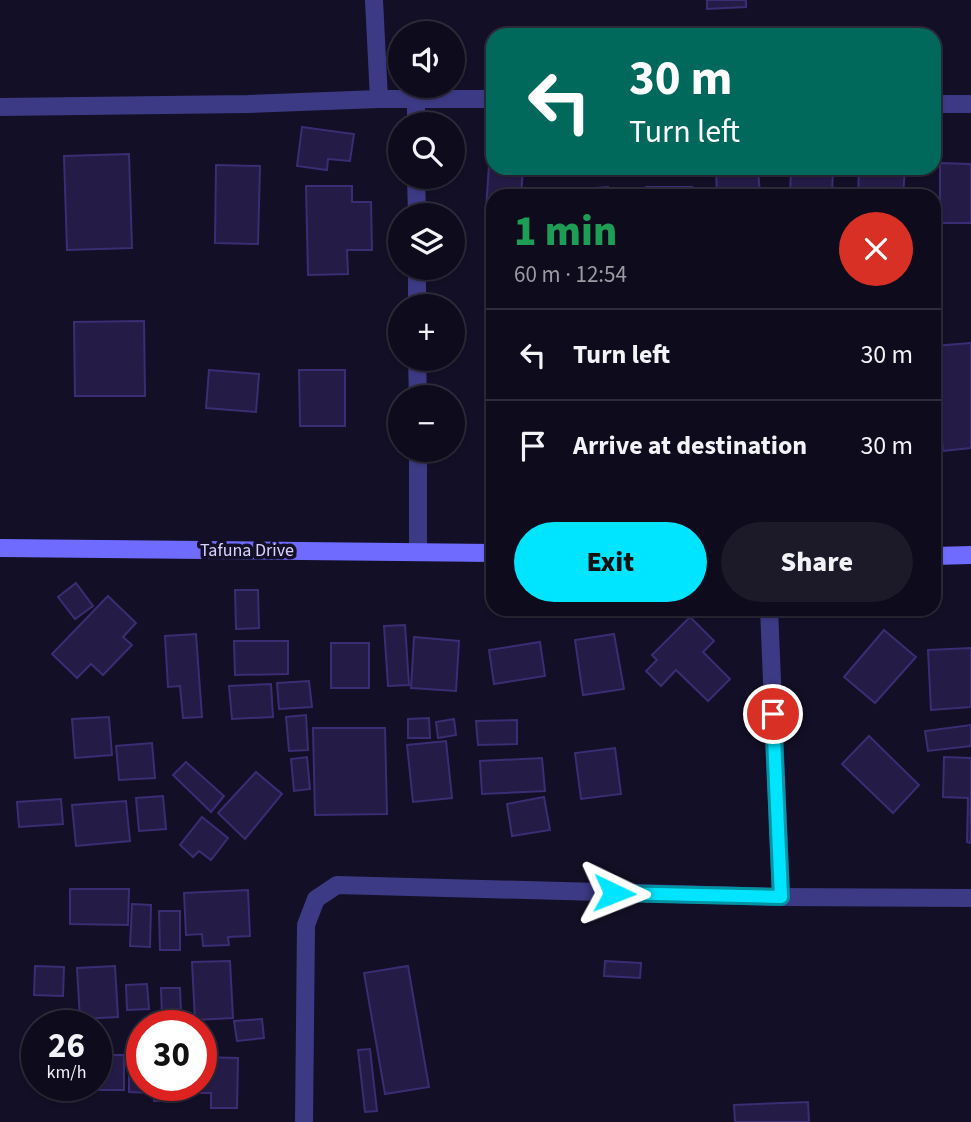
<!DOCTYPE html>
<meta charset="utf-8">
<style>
:root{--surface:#0e0b1c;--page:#1c1929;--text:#f1f3f6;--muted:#9b9ba3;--line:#2e2b3b;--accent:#00e5ff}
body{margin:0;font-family:"Source Sans 3",sans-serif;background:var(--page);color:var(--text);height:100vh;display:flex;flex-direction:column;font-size:26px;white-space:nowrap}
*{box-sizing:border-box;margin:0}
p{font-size:23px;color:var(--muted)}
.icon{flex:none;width:38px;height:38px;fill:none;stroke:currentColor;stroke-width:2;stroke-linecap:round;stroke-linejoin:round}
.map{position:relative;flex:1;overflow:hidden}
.side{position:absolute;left:486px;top:189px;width:455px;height:427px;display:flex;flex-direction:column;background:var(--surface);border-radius:21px;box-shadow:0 2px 5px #0004,0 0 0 2px var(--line)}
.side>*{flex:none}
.hud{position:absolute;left:486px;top:28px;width:455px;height:147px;border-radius:21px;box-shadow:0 2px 5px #0004,0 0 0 2px var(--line);background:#00695c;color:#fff;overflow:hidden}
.controls{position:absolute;left:388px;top:21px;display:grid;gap:14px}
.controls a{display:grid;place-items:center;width:77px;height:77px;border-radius:50%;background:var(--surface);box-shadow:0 2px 5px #0004,0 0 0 2px var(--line);font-size:35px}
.speed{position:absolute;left:21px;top:1010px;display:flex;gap:14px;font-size:35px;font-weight:700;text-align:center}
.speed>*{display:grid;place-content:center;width:91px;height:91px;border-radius:50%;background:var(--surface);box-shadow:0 2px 5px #0004,0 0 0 2px var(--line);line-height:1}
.speed small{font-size:18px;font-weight:400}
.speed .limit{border:10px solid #d22;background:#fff;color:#111}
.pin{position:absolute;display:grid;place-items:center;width:60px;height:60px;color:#fff;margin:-30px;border:4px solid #fff;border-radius:50%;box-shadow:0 2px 7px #0007}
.me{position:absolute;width:77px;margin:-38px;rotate:92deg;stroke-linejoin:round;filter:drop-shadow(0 0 5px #0008)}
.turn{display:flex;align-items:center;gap:24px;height:147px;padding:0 28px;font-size:32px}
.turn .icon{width:91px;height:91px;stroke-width:2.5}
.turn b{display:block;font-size:49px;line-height:60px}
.round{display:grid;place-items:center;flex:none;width:74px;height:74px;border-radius:37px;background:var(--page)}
.summary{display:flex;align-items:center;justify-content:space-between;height:119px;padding:0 28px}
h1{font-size:42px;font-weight:800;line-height:52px;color:#1e9e55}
.primary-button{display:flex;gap:14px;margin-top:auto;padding:14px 28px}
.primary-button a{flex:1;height:80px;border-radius:42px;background:var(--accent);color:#111;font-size:28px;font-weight:800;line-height:80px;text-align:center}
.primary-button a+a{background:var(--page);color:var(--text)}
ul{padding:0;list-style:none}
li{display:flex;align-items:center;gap:21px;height:91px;padding:0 28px;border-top:2px solid var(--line)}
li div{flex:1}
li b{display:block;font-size:26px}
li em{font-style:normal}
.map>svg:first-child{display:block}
.building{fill:#241b47;stroke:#3b2d73;stroke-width:2}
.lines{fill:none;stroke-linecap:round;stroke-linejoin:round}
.minor{stroke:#3d3a85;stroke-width:18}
.secondary{stroke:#6f6bff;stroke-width:18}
.route-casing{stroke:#0095a6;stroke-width:18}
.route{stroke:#00e5ff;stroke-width:12}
.labels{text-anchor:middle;stroke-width:7;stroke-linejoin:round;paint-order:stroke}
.street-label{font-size:18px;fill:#d9d4ff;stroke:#130f26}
</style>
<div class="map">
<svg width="971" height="1122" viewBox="0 0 971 1122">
<rect width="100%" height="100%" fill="#130f26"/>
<g class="building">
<polygon points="707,0 746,0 746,7 707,9"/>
<polygon points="302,127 354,134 350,161 328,159 327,170 297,166"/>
<polygon points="129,154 132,248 67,250 64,156"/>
<polygon points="940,163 971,164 971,223 940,223"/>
<polygon points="216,165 260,166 258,244 215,243"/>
<polygon points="489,165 494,165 494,168 523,168 521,196 494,196 494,225 485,224"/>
<polygon points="716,168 758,168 760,196 717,196"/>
<polygon points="791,168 833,168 832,196 790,196"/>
<polygon points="859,168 905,168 903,196 858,196"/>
<polygon points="306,186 352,186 352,202 371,202 372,250 347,250 348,274 308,275"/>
<polygon points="608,187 608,196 568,196 567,190"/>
<rect x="646" y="187" width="46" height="9"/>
<polygon points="144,321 145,396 75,396 74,322"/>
<polygon points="971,343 971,448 943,451 934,346"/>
<polygon points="209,370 259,374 256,412 206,408"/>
<polygon points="299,370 345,370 345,426 300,426"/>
<polygon points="486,373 494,373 494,424 487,424"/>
<polygon points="76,583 93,606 75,619 58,597"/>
<polygon points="235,590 258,590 259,628 236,629"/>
<polygon points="108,596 136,623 123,637 132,645 103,675 91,664 77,678 52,654"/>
<polygon points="690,617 714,641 703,652 730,679 708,701 676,670 661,686 646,671 657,660 652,655"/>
<polygon points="405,625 409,685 388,686 384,626"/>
<polygon points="884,630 916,657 875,703 844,677"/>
<polygon points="196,634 202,717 183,718 180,686 168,687 165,636"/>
<polygon points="614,634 624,689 583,695 575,640"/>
<polygon points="414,637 459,641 456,691 411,688"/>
<polygon points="234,641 288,641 288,674 235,675"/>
<polygon points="540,642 545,676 494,684 489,650"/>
<rect x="331" y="643" width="38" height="45"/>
<polygon points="971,648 971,707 931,710 928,650"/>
<polygon points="309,681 312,707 279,709 277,683"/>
<polygon points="271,684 273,717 232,719 229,686"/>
<polygon points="306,715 308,750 289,751 286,717"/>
<polygon points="109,717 112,755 75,758 72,719"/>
<polygon points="429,718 430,738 408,738 408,719"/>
<polygon points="454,719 456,735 438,738 436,722"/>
<polygon points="517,720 517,744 478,745 476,721"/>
<polygon points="971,725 971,746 928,751 925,731"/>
<polygon points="313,728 385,728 387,814 315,815"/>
<polygon points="869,736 919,785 893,813 842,764"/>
<polygon points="446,741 452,798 413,802 407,745"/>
<polygon points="152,743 155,778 119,780 116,746"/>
<polygon points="615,748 621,794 581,799 575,753"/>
<polygon points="307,757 310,789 294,791 291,759"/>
<polygon points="944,757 971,758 971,843 967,842 968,798 943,797"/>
<polygon points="542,758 545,791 482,794 480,761"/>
<polygon points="186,762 224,796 211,812 173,775"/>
<polygon points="256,772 282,794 245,839 218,813"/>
<polygon points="163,796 166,829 139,831 136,798"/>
<polygon points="544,797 550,830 512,836 507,804"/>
<polygon points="61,799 63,824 19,827 17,802"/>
<polygon points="126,801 130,841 76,846 72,805"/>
<polygon points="202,817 228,838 211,860 199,851 193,857 180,845"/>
<polygon points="70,889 129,889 128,925 70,924"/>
<polygon points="248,890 250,936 228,937 229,945 203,946 202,934 186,935 184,893"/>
<polygon points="132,904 151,905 150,947 130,946"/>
<polygon points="159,911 180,911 180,950 160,950"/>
<polygon points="230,961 233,1018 195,1020 192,962"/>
<polygon points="605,961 641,963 640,978 604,976"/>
<polygon points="35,966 64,967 63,996 34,995"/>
<polygon points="115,966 118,1017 80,1019 77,968"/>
<polygon points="408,966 429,1087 385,1094 364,973"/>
<polygon points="147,984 149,1009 127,1010 126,985"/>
<polygon points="161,988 180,988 181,1014 162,1015"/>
<polygon points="262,1019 264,1038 237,1041 234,1021"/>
<polygon points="127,1045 142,1045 142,1070 128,1070"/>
<polygon points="370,1049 377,1111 365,1112 358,1050"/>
<polygon points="96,1055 124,1055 124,1090 70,1090 70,1085 96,1085"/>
<polygon points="201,1057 238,1058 237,1108 211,1108 211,1093 182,1093 182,1085 201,1085"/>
<polygon points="129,1075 142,1076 142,1085 151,1085 150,1093 129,1092"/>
<rect x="154" y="1085" width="22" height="16"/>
<polygon points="808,1102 809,1122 735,1122 734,1105"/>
</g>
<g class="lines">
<g class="minor">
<polyline points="374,0 379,99"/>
<polyline points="416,98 416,124"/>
<polyline points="934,104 971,104"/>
<polyline points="0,107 248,104 379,99 494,99"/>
<polyline points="416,177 417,215"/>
<polyline points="417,268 417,306"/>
<polyline points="417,359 418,397"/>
<polyline points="418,450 418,552"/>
<polyline points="769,609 781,897"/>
<polyline points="304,1122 306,925 316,899 337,885 781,897 971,898"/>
</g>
<g class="secondary">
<polyline points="0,548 494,553"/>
<polyline points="934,556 971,555"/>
</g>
</g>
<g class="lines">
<defs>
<polyline id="route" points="614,893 781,897 773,714"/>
</defs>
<use href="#route" class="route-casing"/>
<use href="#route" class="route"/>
</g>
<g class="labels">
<g class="street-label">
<text x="247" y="556">Tafuna Drive</text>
</g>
</g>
</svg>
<div class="controls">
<a><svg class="icon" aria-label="sound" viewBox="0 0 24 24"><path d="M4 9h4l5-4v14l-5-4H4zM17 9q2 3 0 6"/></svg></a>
<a><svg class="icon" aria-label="search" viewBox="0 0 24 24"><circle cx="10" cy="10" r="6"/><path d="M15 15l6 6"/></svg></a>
<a><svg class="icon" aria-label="layers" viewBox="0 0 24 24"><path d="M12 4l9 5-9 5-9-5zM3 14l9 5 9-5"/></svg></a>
<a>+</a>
<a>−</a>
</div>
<div class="speed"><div>26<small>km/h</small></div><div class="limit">30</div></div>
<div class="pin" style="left:773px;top:714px;background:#d93025"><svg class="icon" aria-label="arrive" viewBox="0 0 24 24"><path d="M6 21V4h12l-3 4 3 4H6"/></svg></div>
<svg class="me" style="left:614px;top:893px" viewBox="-20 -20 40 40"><path d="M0-17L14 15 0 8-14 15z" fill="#00e5ff" stroke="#fff" stroke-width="4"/></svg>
<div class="hud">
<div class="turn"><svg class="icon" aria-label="left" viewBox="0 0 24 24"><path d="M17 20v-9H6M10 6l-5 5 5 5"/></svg><div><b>30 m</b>Turn left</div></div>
</div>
<section class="side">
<div class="summary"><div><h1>1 min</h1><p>60 m · 12:54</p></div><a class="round" style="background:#d93025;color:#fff"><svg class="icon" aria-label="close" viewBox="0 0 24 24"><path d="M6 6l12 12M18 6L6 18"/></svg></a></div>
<ul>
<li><svg class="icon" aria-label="left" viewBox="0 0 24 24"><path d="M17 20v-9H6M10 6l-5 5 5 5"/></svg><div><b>Turn left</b></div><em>30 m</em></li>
<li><svg class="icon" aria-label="arrive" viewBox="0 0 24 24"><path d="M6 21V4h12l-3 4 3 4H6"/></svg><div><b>Arrive at destination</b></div><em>30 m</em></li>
</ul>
<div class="primary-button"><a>Exit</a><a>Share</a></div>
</section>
</div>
